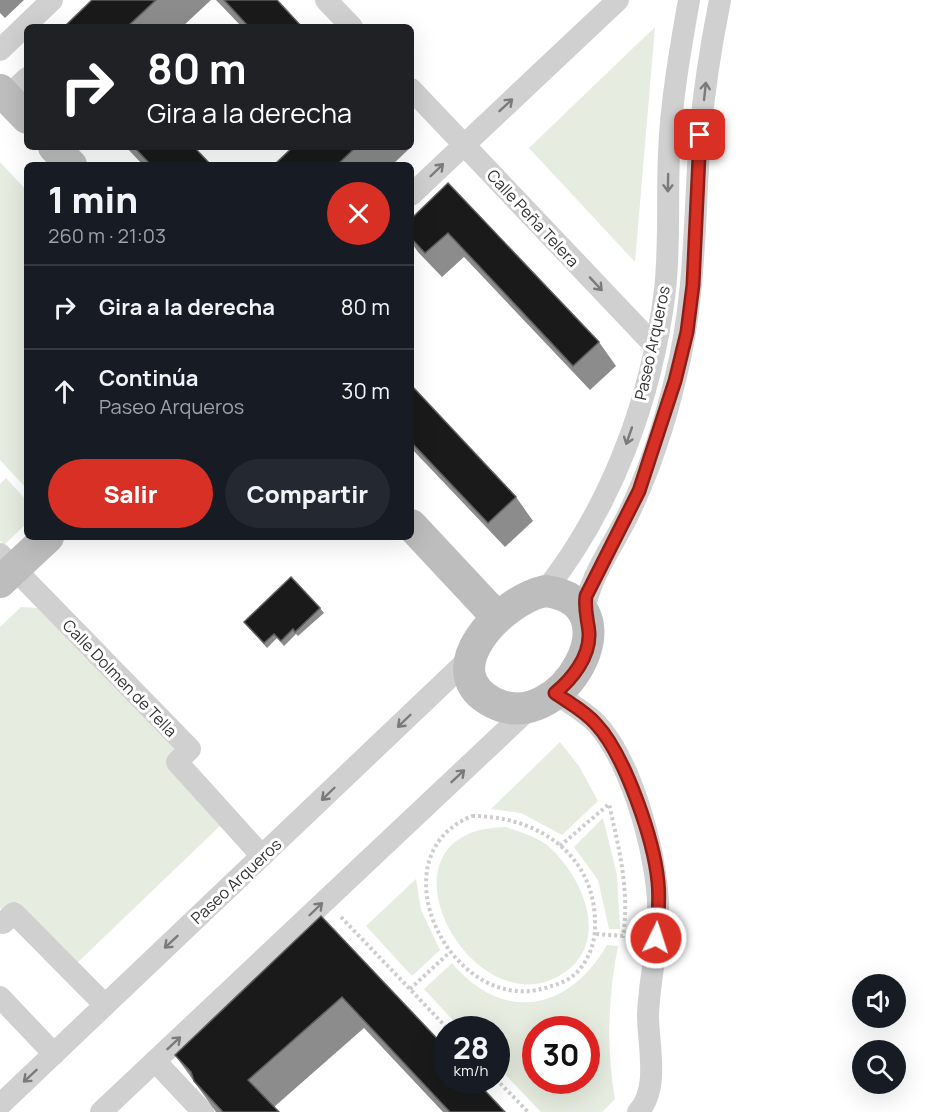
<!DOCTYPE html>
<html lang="es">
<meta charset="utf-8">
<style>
:root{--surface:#171b24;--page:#242831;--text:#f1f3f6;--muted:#9ea1a6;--line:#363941;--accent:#d93025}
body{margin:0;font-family:Manrope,sans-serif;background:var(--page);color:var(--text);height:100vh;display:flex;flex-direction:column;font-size:22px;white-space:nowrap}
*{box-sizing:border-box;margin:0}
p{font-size:20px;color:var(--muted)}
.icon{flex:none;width:33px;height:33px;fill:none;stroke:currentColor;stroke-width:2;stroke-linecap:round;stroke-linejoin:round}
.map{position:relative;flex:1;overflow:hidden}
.side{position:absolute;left:24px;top:162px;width:390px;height:378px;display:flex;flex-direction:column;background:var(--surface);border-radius:9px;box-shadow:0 6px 24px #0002}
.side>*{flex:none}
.guide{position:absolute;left:24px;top:24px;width:390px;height:126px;border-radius:9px;box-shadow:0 6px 24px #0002;background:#202124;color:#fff;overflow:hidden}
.controls{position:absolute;left:852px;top:974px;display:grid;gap:12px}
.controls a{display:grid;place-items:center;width:54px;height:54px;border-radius:50%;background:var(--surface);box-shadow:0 6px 24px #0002;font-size:30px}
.speed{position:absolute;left:432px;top:1016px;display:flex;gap:12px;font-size:30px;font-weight:700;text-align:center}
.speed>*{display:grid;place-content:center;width:78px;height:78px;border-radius:50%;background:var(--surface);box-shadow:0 6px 24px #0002;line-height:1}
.speed small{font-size:15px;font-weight:400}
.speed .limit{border:9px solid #d22;background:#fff;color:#111}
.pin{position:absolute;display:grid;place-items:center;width:51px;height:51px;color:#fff;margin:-26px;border-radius:12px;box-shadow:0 3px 9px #0006}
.me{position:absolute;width:66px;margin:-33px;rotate:4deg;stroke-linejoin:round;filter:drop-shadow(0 0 4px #0008)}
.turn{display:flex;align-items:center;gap:21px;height:126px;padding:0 24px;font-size:27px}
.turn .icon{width:78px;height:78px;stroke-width:2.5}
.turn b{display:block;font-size:42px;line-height:51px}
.round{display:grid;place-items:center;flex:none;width:63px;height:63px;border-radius:32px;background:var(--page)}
.overview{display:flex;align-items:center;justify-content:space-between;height:102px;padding:0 24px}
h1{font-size:36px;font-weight:800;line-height:45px}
.button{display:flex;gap:12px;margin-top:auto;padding:12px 24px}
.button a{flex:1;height:69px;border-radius:36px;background:var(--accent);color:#fff;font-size:24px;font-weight:800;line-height:69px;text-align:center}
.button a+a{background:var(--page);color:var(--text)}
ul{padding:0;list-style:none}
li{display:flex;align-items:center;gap:18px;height:84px;padding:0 24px;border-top:2px solid var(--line)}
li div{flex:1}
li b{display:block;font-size:22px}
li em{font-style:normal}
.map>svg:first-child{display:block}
.green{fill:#e6ecdf;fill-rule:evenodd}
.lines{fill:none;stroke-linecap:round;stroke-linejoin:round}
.path{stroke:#cdcdcd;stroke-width:4;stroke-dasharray:3 3;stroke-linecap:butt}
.street{stroke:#d0d0d0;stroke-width:22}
.secondary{stroke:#bdbdbd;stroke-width:32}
.wall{fill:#8c8c8c}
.building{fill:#1a1a1a;stroke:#5f5f5f;stroke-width:1.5}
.oneway{stroke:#7a7a7a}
.route-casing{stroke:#8d1f18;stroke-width:15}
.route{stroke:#d93025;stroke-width:10}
.labels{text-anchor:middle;stroke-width:6;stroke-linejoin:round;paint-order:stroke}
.street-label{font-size:16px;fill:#333;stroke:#fff}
</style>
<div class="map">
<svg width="925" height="1112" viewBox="0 0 925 1112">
<rect width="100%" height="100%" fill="#fff"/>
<g class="green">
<polygon points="655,27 635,262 529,148"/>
<polygon points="0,162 27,191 27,489 0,460"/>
<polygon points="6,478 27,501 27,523 4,545 0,541 0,484"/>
<polygon points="21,607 41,608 176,750 223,823 77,963 18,902 4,913 0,908 0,627"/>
<polygon points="560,742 579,766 598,801 562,835 521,813 491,809"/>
<polygon points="603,818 617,875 620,929 609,929 598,880 574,847"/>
<path d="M506,827C520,832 535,836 547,845C584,877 613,945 559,976C468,1027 365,829 506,827Z"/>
<polygon points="416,879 421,910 440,950 412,976 366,926"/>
<path d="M607,945L618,946C608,996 606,1050 615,1099L602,1112H541L497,1066L496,1029H461L424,989L452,963C503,1024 569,1011 607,945ZM536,1029H586V1080H536Z"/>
</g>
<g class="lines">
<g class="path">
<path d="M472,816C538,816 597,855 595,927C595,944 587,964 574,975C566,982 555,985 545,988C451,1016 373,856 472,816Z"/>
<path d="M560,846L609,804C619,849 630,890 623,936L595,934"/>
<polyline points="341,917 448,1029"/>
<polyline points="410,989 450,952"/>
<polyline points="496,1079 528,1112"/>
</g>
<g class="street">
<polyline points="326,0 352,27"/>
<polyline points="0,50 52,0"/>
<polyline points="411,89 655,346"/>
<polyline points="7,97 27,78"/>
<polyline points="411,195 618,0"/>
<polyline points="0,554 190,749 177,762 262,856"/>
<path d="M545,591C612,506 652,398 665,290C670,245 667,199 669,153C671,102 680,51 689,0"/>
<path d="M584,612C590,576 611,549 627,517C648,474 664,426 675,380C696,299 694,218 700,135C704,90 711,45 720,0"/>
<path d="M555,693C569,703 584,711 596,723C633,762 661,866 658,920C657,952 649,983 648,1015C648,1045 660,1089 638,1112"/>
<polyline points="3,923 14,913 105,1005"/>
<polyline points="0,997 54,1054"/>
<polyline points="155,1061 203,1112"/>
<polyline points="0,1105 472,656"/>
<polyline points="101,1112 531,707"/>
</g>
<g class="secondary">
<polyline points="0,90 27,118"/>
<polyline points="54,147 71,165"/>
<polyline points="411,525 497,617"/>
<polyline points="0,582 48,537"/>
<path d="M545,591C639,602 561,737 494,703C432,672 500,601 545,591Z"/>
</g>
</g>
<g class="wall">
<polygon points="0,0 24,0 5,18 0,13"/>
<polygon points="92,0 211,0 182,27 64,27"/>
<polygon points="216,0 277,0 302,27 242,27"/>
<polygon points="126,147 194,147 211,165 143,165"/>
<polygon points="293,147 409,147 410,148 392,165 274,165"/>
<polygon points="448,183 599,342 616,366 590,390 464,257 442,277 418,252 411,242 411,219"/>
<polygon points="411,385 516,497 533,521 505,547 411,448"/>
<polygon points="320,608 324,613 298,636 296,634 284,646 277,638 267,648 244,622"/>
<polygon points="321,916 505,1112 443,1112 364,1028 274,1107 279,1112 216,1112 175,1055"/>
</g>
<g class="building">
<polygon points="92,0 156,0 127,27 64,27"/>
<polygon points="224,0 277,0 302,27 249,27"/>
<polygon points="134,147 194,147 211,165 151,165"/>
<polygon points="293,147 356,147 337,165 274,165"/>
<polygon points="448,183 599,342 573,366 448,233 425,253 411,238 411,219"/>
<polygon points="411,385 516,497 488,523 411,442"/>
<polygon points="291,577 320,608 295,632 293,629 281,641 274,634 264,643 244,622"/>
<polygon points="321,916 446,1048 446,1080 475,1080 505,1112 450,1112 342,997 248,1080 279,1112 223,1112 194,1081 191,1072 175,1055"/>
</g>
<defs><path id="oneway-shaft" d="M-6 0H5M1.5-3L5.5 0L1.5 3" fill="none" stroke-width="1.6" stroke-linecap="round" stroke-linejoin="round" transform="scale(1.5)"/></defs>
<g class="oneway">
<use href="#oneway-shaft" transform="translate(705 91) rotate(-84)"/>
<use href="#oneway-shaft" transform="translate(506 105) rotate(-43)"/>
<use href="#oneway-shaft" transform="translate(437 170) rotate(-44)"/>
<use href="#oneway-shaft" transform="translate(668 183) rotate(91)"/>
<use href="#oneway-shaft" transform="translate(596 284) rotate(47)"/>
<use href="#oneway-shaft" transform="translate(629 436) rotate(109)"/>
<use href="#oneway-shaft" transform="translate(404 721) rotate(136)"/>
<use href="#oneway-shaft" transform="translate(458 776) rotate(-43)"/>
<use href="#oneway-shaft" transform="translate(328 794) rotate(136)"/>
<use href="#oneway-shaft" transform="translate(316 909) rotate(-44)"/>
<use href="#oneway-shaft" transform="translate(171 942) rotate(137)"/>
<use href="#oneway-shaft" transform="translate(174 1043) rotate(-43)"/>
<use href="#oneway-shaft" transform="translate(30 1076) rotate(137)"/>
</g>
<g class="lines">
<defs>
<path id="route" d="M656,938C658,920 660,901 658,882C654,840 625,755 596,724C585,711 569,703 555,693C572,679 590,657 589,633C588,620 584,610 586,596L639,491L675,381L687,332L693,285L700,135"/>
</defs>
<use href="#route" class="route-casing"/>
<use href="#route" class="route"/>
</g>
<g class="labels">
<g class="street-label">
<text transform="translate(533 218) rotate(47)" y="6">Calle Peña Telera</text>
<text transform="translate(652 343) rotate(-78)" y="6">Paseo Arqueros</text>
<text transform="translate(120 678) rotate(46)" y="6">Calle Dolmen de Tella</text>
<text transform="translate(236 881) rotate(-43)" y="6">Paseo Arqueros</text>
</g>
</g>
</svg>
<div class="controls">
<a><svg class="icon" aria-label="sound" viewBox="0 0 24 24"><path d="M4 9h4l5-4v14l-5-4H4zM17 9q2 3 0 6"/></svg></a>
<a><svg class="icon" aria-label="search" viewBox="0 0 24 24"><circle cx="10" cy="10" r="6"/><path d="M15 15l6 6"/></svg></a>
</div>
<div class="speed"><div>28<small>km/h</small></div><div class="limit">30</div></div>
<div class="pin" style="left:700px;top:135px;background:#d93025"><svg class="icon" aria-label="arrive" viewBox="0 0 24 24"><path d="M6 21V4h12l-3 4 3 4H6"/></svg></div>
<svg class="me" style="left:656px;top:938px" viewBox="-20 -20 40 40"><circle r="17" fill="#d93025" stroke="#fff" stroke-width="3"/><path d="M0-11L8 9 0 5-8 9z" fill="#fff"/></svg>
<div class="guide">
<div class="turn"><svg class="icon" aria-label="right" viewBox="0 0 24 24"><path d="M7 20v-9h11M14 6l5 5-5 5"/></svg><div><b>80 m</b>Gira a la derecha</div></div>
</div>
<section class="side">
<div class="overview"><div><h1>1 min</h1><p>260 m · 21:03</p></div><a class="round" style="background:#d93025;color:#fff"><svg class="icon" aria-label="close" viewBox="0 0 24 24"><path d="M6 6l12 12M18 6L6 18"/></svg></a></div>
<ul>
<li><svg class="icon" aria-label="right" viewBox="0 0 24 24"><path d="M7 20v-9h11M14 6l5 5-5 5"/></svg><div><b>Gira a la derecha</b></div><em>80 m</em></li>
<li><svg class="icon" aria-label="ahead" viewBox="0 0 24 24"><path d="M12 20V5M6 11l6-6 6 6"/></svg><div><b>Continúa</b><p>Paseo Arqueros</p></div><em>30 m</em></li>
</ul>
<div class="button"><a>Salir</a><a>Compartir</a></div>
</section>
</div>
